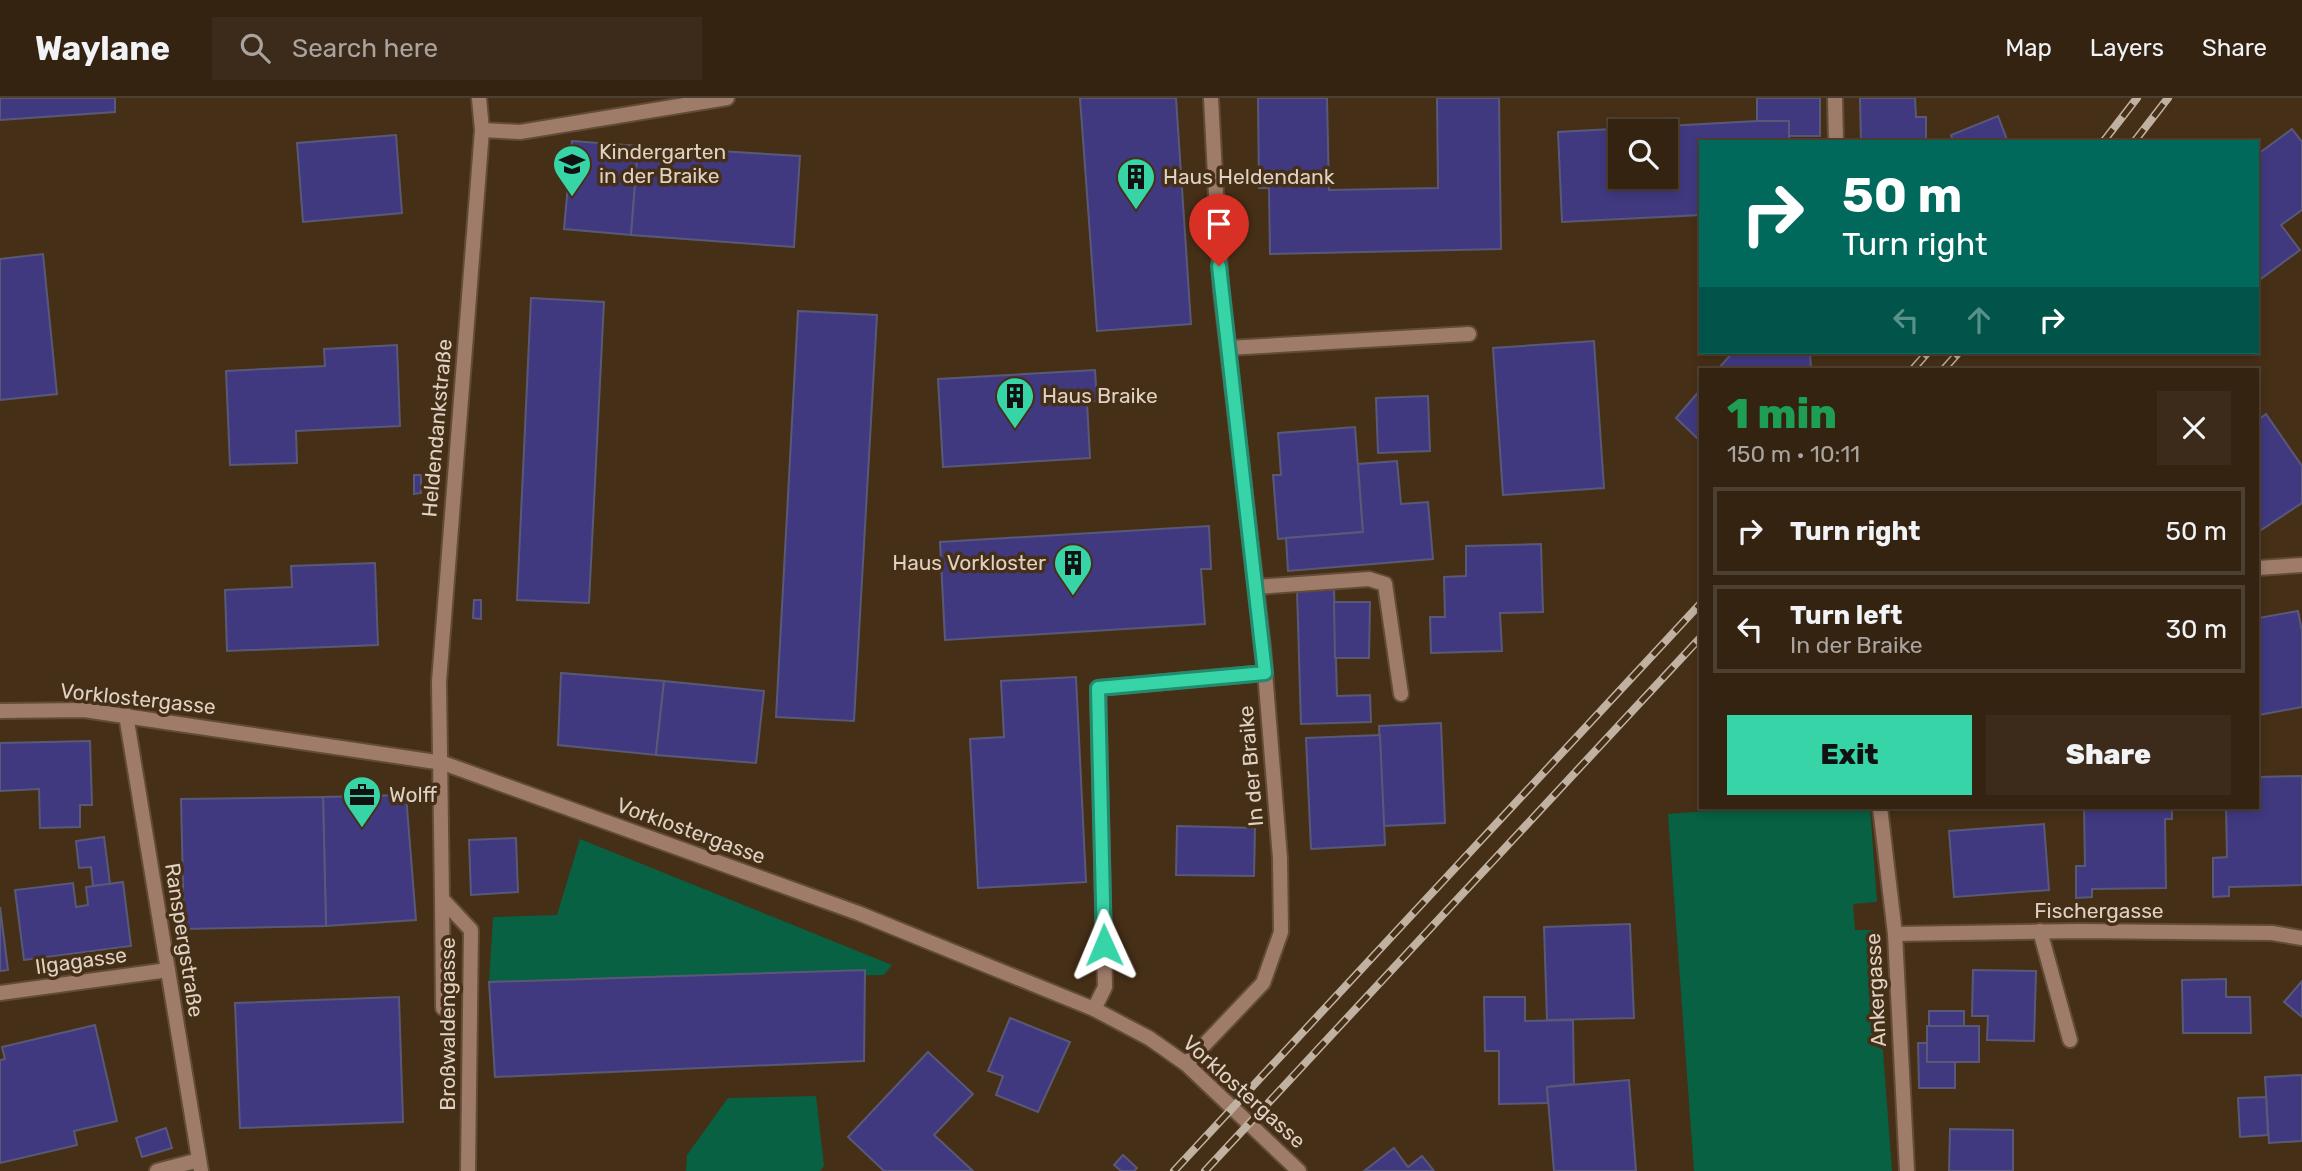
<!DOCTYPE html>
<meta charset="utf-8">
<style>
:root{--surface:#342311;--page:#3c2b1a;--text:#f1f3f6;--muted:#a9a49f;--line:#4e4031;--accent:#36d4a7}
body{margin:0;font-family:Rubik,sans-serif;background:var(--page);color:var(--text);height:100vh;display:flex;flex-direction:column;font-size:26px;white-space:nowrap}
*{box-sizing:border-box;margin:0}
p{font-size:23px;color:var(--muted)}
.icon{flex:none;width:38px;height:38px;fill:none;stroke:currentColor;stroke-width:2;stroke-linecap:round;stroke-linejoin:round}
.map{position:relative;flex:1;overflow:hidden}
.details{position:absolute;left:1699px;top:270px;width:560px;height:441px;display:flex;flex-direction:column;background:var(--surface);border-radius:0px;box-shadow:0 4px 10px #0003,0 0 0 2px var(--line)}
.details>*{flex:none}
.hud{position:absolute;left:1699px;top:42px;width:560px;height:214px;border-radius:0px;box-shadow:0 4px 10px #0003,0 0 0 2px var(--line);background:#00695c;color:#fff;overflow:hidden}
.fabs{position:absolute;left:1608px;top:21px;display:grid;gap:14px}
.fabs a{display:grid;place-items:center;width:70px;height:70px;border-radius:0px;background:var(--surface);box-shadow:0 4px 10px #0003,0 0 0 2px var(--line);font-size:35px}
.pin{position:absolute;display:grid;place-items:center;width:60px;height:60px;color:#fff;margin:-72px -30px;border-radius:50% 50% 50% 0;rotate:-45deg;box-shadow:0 0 7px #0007}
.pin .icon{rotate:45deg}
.me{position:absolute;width:77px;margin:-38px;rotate:359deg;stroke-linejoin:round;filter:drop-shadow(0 0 5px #0008)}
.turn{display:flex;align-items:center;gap:24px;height:147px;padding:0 28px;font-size:32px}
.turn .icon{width:91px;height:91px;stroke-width:2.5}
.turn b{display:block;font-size:49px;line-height:60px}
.lanes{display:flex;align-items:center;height:66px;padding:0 28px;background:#0003;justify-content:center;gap:35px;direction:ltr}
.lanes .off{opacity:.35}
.round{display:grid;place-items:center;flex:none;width:74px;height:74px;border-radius:0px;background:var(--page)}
.headline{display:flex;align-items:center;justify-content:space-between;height:119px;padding:0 28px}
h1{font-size:42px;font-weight:800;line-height:52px;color:#1e9e55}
.button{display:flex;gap:14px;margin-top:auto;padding:14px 28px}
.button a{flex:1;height:80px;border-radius:0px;background:var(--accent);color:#111;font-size:28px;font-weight:800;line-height:80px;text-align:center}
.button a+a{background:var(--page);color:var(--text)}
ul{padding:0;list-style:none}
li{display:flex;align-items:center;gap:21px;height:88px;margin:0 14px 10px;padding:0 14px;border:4px solid var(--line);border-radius:0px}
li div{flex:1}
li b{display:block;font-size:26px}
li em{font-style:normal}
header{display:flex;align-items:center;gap:42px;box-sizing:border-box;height:98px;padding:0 35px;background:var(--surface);border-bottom:2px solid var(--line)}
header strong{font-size:33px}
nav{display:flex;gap:38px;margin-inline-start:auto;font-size:24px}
.search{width:490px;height:63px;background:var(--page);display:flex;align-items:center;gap:18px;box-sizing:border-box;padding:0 24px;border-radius:0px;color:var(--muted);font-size:26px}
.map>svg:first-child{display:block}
.green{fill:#076142}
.building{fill:#413980;stroke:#595977;stroke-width:2;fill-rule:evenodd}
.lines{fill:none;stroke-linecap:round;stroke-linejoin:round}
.service-casing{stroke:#624c36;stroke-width:18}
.minor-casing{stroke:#624c36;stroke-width:18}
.service{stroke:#9f7c6a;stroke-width:14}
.minor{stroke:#9f7c6a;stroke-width:14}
.rail-casing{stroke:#c1b1a1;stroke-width:8}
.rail{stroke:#462f17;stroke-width:5;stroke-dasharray:16;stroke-linecap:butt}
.route-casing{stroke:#238a6d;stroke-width:18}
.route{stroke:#36d4a7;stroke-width:12}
.labels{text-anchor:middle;stroke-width:7;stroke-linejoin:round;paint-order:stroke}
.poi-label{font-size:21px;fill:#dfd1c3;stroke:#462f17;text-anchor:start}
.street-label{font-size:21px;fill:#dfd1c3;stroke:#462f17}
</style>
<header>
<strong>Waylane</strong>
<div class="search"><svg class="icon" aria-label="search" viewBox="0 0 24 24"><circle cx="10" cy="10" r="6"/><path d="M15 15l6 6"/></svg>Search here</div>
<nav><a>Map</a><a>Layers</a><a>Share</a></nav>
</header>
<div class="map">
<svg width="2302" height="1073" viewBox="0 0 2302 1073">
<rect width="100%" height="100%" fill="#462f17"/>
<g class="green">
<polygon points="1759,709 1870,709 1877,804 1853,806 1855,832 1874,832 1892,1073 1694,1073 1668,716"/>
<polygon points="580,741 892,867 884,877 489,884 493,819 557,817"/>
<polygon points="816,998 824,1068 820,1073 686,1073 687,1057 728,1000"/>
</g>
<g class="building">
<polygon points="0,0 115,0 115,14 0,22"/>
<polygon points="1080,0 1176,0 1191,226 1097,233"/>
<polygon points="1258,0 1327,0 1329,92 1438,90 1437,0 1499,0 1501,151 1270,156 1269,90 1259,90"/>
<polygon points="1757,0 1820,0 1820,38 1789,38 1789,23 1757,23"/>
<polygon points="1860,0 1915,0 1916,19 1926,19 1926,44 1861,44"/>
<polygon points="1998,18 2008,44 1953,44 1951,37"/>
<path d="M1757,23H1789V44H1701V117L1562,124L1558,34ZM1620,33H1666V79H1620Z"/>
<polygon points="2292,31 2302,44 2302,112 2281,127 2300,152 2258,183 2258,56"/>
<polygon points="396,37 402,115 303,124 297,45"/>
<polygon points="572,43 638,48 631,137 564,131"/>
<polygon points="638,48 800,58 794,149 631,137"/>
<polygon points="43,156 57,296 0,302 0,161"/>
<polygon points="531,200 604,204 589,505 517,502"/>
<polygon points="798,213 877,217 854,623 776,619"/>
<polygon points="1594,243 1604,390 1503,397 1493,250"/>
<polygon points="397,247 400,328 296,333 297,365 230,367 226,273 325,268 324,251"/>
<polygon points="1733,254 1810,254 1811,271 1718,271"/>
<polygon points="1095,272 1097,303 1087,304 1090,360 943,369 938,281"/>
<polygon points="1701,291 1701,344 1676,320"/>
<polygon points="1428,298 1430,353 1378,355 1376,300"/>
<polygon points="2266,316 2302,368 2302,405 2261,432 2258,427 2258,322"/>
<polygon points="1355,329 1363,434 1278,441 1273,377 1281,377 1278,335"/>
<polygon points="1397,363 1401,406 1428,404 1433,461 1288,473 1286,440 1363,434 1358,366"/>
<polygon points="414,377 421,377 421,395 414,396"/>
<polygon points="1209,428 1211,471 1201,471 1205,526 945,542 940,444"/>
<polygon points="1541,446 1543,514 1500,515 1502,553 1431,555 1430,519 1445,519 1444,479 1466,478 1466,448"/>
<polygon points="375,465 378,547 227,553 225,492 292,489 291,468"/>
<polygon points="1334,491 1337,598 1370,597 1371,624 1301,626 1297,492"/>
<polygon points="474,502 481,502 481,521 473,520"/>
<polygon points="1334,504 1370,504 1369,560 1335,560"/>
<polygon points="2298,513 2302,533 2302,609 2259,617 2258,520"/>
<polygon points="561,575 664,583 656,657 558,647"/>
<polygon points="1076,579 1086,784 978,790 970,641 1004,639 1001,583"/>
<polygon points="664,583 764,593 756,665 656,657"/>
<polygon points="1441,625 1445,725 1383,728 1379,628"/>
<polygon points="1380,637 1385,747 1311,751 1306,640"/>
<polygon points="90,643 92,707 80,707 80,729 40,730 39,691 0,693 0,645"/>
<polygon points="2302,678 2302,787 2229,789 2229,798 2213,799 2213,760 2227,759 2226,709 2258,709 2258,679"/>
<polygon points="406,697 416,822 326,828 323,699"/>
<polygon points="323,699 326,828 184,831 181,701"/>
<polygon points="2084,709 2172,709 2172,721 2165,721 2166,790 2092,791 2092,799 2076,800 2076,768 2085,768"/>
<polygon points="2044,726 2049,792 1954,799 1949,733"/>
<polygon points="1177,728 1255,730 1254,778 1176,777"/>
<polygon points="104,739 110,786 93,788 91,769 79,770 76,743"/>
<polygon points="516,740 518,794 471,797 469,742"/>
<polygon points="123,784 131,848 24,862 15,792 73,785 76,809 88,807 86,789"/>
<polygon points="0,809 8,872 0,873"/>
<polygon points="1630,826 1634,920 1547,922 1544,829"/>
<polygon points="865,872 864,963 495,979 489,884"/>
<polygon points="1973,872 2036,873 2034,943 1987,942 1988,918 1972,918"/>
<polygon points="2226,881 2226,899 2250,899 2251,935 2183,935 2182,882"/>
<polygon points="2302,883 2302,919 2284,904"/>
<polygon points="399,899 403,1024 240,1030 235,905"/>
<polygon points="1484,899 1525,899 1525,923 1573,922 1574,986 1547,989 1548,1005 1499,1006 1499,953 1485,953"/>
<rect x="1929" y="913" width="35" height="15"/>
<polygon points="1010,920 1070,944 1038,1014 996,997 1003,978 988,973"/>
<polygon points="95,927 117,1023 74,1033 77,1047 0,1065 0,962 5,961 2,949"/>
<rect x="1927" y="928" width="52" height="36"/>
<polygon points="1918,945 1927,945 1927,964 1955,964 1955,990 1919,990"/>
<polygon points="928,954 973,996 934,1037 973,1073 884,1073 848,1039"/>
<polygon points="2302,977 2302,1043 2269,1045 2265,979"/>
<polygon points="1629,982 1636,1073 1554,1073 1547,989"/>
<polygon points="2266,999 2268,1037 2240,1039 2238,1000"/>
<polygon points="166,1030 172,1050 142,1059 136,1040"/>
<polygon points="1950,1031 2013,1032 2013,1073 1949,1073"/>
<polygon points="1394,1050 1408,1069 1422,1058 1434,1073 1364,1073"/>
<polygon points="1123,1057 1137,1070 1134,1073 1121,1073 1114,1067"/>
</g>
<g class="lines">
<defs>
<g id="service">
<polyline points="482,32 520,34 727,0"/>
<polyline points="1228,250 1469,236"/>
<polyline points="1256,489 1369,481 1385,486 1401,596"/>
<polyline points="442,801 471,832 468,1073"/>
<polyline points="442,801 443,910"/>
<polyline points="2040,833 2070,942"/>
<polyline points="1094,911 1105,889 1098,590 1265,575"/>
</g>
<g id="minor">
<polyline points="1835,0 1836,44"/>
<polyline points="2258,470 2302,467"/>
<polyline points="0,613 84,612 443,665 858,815 1094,911 1149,940 1186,966 1299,1073"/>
<polyline points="126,617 201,1073"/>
<polyline points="1880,709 1895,836 1907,1073"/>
<polyline points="442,801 439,584 482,32 479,0"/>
<polyline points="1895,836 2079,833 2272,835 2302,840"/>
<polyline points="0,895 168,872"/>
<polyline points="1186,966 1263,885 1281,834 1280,760 1263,549 1221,193 1211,0"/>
<polyline points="157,1073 199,1062"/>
</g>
</defs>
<use href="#service" class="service-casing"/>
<use href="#minor" class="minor-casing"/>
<use href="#service" class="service"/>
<use href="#minor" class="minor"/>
<defs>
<g id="rail">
<polyline points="2103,44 2137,0"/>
<polyline points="2134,44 2168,0"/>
<polyline points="1913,271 1928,254"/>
<polyline points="1944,271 1959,254"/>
<polyline points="1174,1073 1701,505"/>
<polyline points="1205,1073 1701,539"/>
</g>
</defs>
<use href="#rail" class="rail-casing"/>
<use href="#rail" class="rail"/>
</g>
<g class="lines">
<defs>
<polyline id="route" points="1104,847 1098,590 1265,575 1219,168"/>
</defs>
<use href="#route" class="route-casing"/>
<use href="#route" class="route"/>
</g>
<defs>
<symbol id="school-pin" viewBox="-11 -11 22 30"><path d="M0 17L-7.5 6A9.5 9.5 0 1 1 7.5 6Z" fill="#36d4a7" stroke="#462f17"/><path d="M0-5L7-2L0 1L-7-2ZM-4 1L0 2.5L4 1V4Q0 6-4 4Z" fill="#111"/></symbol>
<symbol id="building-pin" viewBox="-11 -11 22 30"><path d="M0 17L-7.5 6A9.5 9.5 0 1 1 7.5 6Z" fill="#36d4a7" stroke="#462f17"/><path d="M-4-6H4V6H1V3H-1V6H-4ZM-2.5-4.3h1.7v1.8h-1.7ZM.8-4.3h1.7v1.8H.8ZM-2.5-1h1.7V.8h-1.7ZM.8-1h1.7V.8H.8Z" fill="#111"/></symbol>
<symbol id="office-pin" viewBox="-11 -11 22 30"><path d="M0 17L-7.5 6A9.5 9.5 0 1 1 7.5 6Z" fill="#36d4a7" stroke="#462f17"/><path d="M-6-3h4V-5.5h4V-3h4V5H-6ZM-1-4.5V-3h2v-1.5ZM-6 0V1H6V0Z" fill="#111"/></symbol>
</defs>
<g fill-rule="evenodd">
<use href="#school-pin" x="550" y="44" width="44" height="60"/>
<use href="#building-pin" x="1114" y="57" width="44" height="60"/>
<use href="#building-pin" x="993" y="276" width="44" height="60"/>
<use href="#building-pin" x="1051" y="443" width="44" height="60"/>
<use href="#office-pin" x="340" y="675" width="44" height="60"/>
</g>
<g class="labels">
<g class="poi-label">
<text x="599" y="61">Kindergarten<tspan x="599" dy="24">in der Braike</tspan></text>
<text x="1163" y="86">Haus Heldendank</text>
<text x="1042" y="305">Haus Braike</text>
<text x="1046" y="472" text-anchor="end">Haus Vorkloster</text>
<text x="389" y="704">Wolff</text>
</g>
<g class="street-label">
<text transform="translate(437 330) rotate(-85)" y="7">Heldendankstraße</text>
<text transform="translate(138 601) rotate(6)" y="7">Vorklostergasse</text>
<text transform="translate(1251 668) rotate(-95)" y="7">In der Braike</text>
<text transform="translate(691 733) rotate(20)" y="7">Vorklostergasse</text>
<text x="2099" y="820">Fischergasse</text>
<text transform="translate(184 842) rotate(81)" y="7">Ranspergstraße</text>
<text transform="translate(81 863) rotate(-8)" y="7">Ilgagasse</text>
<text transform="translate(1876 892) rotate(-93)" y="7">Ankergasse</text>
<text transform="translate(448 926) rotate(-90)" y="7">Broßwaldengasse</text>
<text transform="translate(1244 994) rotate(42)" y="7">Vorklostergasse</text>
</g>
</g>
</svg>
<div class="fabs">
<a><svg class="icon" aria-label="search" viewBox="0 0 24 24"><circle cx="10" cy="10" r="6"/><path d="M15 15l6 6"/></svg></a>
</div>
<div class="pin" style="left:1219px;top:168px;background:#d93025"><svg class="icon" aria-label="arrive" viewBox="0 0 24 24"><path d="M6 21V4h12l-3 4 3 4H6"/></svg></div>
<svg class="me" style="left:1104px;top:847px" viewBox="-20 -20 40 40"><path d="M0-17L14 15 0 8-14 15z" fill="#36d4a7" stroke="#fff" stroke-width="4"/></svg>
<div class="hud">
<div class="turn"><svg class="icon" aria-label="right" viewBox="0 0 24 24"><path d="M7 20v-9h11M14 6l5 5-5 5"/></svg><div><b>50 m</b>Turn right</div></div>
<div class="lanes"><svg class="icon off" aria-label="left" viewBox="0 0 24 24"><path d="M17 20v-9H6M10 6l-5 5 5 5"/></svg><svg class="icon off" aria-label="ahead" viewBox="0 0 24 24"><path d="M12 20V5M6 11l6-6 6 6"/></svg><svg class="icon" aria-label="right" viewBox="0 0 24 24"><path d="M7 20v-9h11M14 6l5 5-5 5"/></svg></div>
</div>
<section class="details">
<div class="headline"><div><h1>1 min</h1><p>150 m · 10:11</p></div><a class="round"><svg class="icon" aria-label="close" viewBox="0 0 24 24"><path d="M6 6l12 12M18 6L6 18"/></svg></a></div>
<ul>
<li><svg class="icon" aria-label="right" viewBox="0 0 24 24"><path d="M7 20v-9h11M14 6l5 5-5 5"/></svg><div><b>Turn right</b></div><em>50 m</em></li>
<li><svg class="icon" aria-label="left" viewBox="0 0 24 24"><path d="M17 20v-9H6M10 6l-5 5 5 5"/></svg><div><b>Turn left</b><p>In der Braike</p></div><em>30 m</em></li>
</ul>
<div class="button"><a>Exit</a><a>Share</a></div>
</section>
</div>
